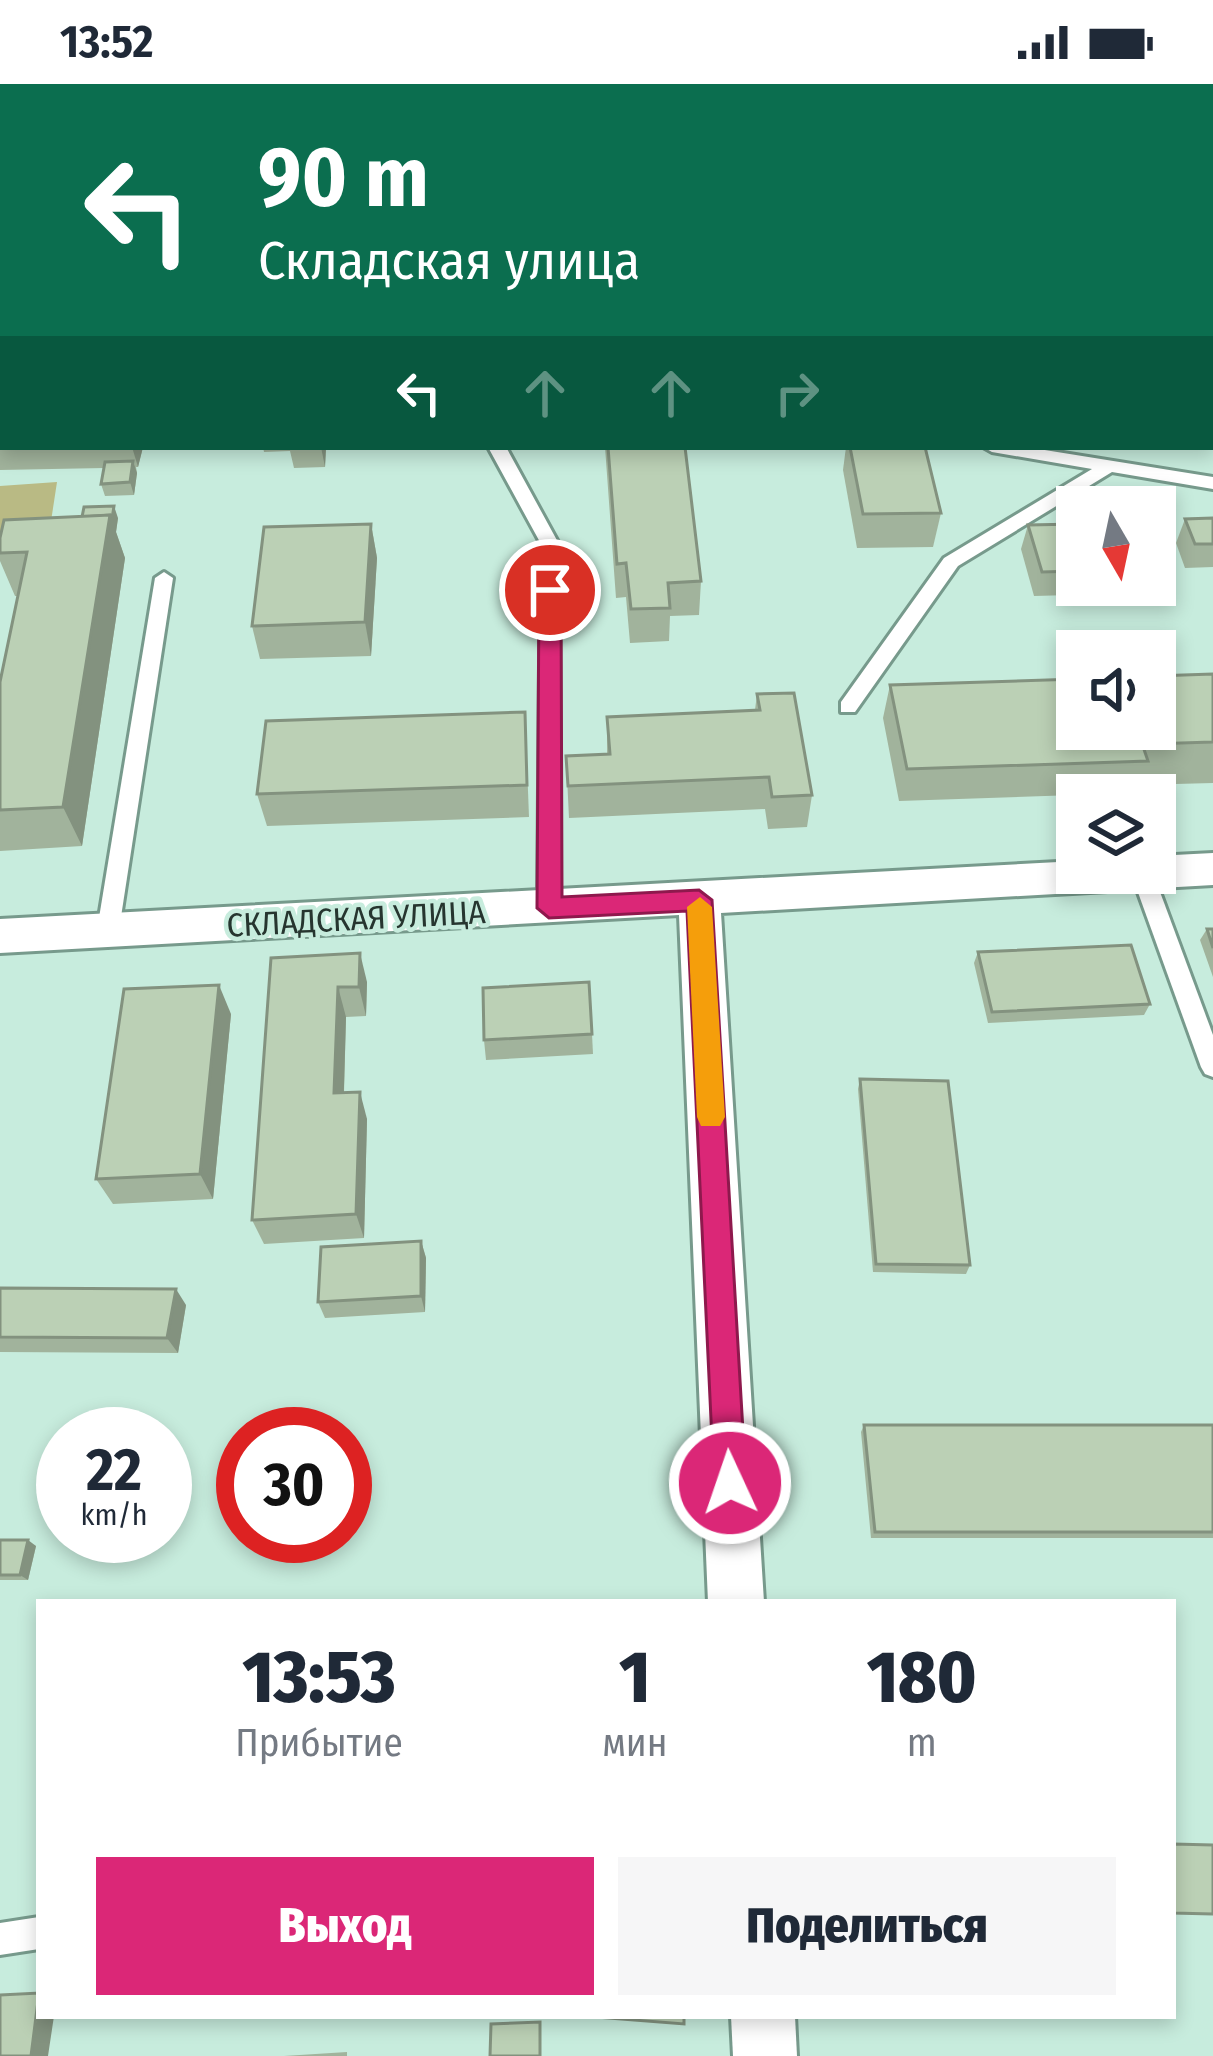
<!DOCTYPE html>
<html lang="ru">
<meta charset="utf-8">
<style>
:root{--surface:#fff;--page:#f6f6f7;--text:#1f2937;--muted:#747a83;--accent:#db2777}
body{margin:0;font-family:"Fira Sans Condensed",sans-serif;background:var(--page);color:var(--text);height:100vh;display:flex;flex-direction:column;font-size:45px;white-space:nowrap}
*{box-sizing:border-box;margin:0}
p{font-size:39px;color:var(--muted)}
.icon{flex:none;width:66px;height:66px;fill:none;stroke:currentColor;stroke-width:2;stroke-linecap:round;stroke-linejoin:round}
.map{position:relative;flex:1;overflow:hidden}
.details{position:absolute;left:36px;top:1515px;width:1140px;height:420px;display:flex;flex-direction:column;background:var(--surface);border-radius:0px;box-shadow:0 6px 18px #0003}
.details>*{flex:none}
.top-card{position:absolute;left:0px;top:0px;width:1215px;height:366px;box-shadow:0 6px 18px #0003;background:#0b6e4f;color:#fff;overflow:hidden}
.needle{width:78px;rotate:171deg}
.buttons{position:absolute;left:1056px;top:402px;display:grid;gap:24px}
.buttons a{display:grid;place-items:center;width:120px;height:120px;border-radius:0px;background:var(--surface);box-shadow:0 6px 18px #0003;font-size:60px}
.speed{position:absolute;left:36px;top:1323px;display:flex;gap:24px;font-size:60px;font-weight:700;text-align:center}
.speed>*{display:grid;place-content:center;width:156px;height:156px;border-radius:50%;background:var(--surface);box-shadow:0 6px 18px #0003;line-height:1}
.speed small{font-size:30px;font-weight:400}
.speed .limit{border:18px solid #d22;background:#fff;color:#111}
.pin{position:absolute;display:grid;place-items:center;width:102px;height:102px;color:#fff;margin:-51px;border:6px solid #fff;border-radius:50%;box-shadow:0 3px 12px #0007}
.me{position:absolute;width:132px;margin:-66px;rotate:357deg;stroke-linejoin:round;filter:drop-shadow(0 0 9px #0008)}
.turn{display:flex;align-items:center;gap:42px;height:252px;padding:0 60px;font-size:54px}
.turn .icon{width:156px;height:156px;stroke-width:2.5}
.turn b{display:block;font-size:84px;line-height:102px}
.lanes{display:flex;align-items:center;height:114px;padding:0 60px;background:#0003;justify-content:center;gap:60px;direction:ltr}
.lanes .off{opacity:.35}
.eta{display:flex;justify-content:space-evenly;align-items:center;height:204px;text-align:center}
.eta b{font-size:72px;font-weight:800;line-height:84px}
.primary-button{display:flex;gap:24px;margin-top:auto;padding:24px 60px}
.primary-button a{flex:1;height:138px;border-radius:0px;background:var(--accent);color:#fff;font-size:48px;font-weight:800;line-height:138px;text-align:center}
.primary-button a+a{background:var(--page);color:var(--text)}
.status{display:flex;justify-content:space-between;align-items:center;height:84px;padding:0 60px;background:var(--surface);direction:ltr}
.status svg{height:33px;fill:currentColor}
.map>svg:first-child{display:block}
.green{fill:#b9ba84}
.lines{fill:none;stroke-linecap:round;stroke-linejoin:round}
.service-casing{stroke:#779a8c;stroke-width:6}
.minor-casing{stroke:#779a8c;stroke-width:6}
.service{fill:#fff;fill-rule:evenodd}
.minor{fill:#fff;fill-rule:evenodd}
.wall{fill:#a1b39c}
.shaded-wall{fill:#83927f}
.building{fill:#bbd0b5;stroke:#83927f;stroke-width:3}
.route{fill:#db2777;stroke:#8e194d;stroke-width:3}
.slow{fill:#f59e0b}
.labels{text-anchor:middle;stroke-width:9;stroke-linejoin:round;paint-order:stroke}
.street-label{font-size:33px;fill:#26352f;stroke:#c7ecdd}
</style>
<div class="status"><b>13:52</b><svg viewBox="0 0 49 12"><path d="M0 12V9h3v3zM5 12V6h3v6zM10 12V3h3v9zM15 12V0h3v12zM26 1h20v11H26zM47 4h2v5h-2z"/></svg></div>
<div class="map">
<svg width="1213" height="1972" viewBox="0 0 1213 1972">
<rect width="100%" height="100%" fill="#c7ecdd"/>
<polygon class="green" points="57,398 48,457 0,460 0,402"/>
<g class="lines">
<defs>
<g id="service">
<polygon points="236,0 250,0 234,3"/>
<rect x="1212" y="128" width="1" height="10"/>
<polygon points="488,363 506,363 559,460 560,824 549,833 538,824 541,460"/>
<polygon points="983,363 1026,363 1213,393 1213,405 1112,388 958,482 855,628 841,628 841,618 944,474 1092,385 992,368"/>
<polygon points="164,488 173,494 119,846 108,855 97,846 155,494"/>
<polygon points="1131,789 1153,789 1213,951 1213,993 1205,990 1201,983"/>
<polygon points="39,1833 39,1865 0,1871 0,1839"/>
</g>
<g id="minor">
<polygon points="1213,769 1213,801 721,829 764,1518 708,1518 679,831 0,869 0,835 1077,777 1077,789 1155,789 1155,772"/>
<polygon points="731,1932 795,1932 797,1972 733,1972"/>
</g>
</defs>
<use href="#service" class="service-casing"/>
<use href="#minor" class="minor-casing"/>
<use href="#service" class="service"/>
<use href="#minor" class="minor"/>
</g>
<g class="wall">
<polygon points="0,319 3,319 3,363 143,363 138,383 136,383 137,389 134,411 105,412 101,400 104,384 0,386"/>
<polygon points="263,363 326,363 325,383 294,384 290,367 264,368"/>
<polygon points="605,363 685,363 701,497 699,531 670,532 669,557 630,559 626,513 616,514"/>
<polygon points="846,363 925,363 941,429 933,463 857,464 843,386"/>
<polygon points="118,434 116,448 125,474 82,762 0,767 0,726 18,512 15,512 0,477 0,454"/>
<polygon points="1213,434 1213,483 1185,484 1176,459 1185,435"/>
<polygon points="371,440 377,474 371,572 260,575 252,542"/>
<polygon points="1077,440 1077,493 1071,511 1034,512 1021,465 1028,441"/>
<polygon points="1092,501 1126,501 1122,513 1096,514"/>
<polygon points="1213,590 1213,699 1137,701 1133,709 899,717 883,634 890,601 1077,645 1155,645"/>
<polygon points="757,610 812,711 807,743 768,745 765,725 569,734 566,672 607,670 607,633 755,626"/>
<polygon points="525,628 529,733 267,742 257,710"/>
<polygon points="1207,845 1213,845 1213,893 1200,856"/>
<polygon points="978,868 1150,920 1144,931 988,939 974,879"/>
<polygon points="271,874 367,898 366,932 346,933 344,1009 367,1035 364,1154 264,1160 252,1136"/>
<polygon points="231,930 213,1115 113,1120 96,1095"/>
<polygon points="592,950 593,970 486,976 484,956"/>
<polygon points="860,995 970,1181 966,1190 873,1188 858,1005"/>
<polygon points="421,1157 426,1174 425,1228 325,1234 318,1218"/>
<polygon points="0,1204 186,1221 178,1269 0,1268"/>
<polygon points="864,1341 1213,1341 1213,1454 871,1454 861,1348"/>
<polygon points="0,1456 36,1462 28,1496 0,1496"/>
<polygon points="347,1968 347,1972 284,1972"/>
</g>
<g class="shaded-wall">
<polygon points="132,363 143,363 138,383"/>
<polygon points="321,363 326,363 325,383"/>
<polygon points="133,377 137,389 134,411 130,398"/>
<polygon points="114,422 118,434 116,448 125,474 82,762 63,723 110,431"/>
<polygon points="371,440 377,474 371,572 365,538"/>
<polygon points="360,869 367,898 366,932 359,903"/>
<polygon points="219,901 231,930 213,1115 200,1090"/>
<polygon points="338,903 346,933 343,1036 334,1009"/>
<polygon points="360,1008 367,1035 364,1154 356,1130"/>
<polygon points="421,1157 426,1174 425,1228 421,1212"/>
<polygon points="176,1205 186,1221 178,1269 167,1254"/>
<polygon points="28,1456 36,1462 28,1496 20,1491"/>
<polygon points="39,1920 39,1932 54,1932 48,1972 31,1972"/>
</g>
<g class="building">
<rect x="0" y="244" width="3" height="16"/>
<rect x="0" y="319" width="3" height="32"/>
<polygon points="608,363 685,363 701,497 668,499 670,524 631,525 626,479 617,480"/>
<polygon points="850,363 925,363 941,429 863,430"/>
<polygon points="133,377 130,398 101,400 105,378"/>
<polygon points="114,422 112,435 110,431 82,433 84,423"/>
<polygon points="110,431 63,723 0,726 0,598 27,468 0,469 0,454 4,436"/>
<polygon points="1213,434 1213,460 1195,460 1185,435"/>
<polygon points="371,440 365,538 252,542 264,443"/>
<polygon points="1077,440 1077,467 1073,467 1077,487 1042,488 1028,441"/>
<polygon points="1213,590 1213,658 1149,660 1144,645 1155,645 1155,592"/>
<polygon points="1077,595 1077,645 1137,645 1148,677 907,685 890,601"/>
<polygon points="794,609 812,711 772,713 769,693 568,702 566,672 610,670 607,633 760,626 757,610"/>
<polygon points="525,628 527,701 257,710 266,637"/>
<polygon points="1207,845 1213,845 1213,864"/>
<polygon points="1131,861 1150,920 992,928 978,868"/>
<polygon points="360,869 359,903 338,903 334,1009 360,1008 356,1130 252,1136 271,874"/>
<polygon points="589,898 592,950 484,956 483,904"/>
<polygon points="219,901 200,1090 96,1095 124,905"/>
<polygon points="860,995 948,997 970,1181 876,1180"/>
<polygon points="421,1157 421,1212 318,1218 321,1163"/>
<polygon points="0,1204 176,1205 167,1254 0,1253"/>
<polygon points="864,1341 1213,1341 1213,1448 875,1448"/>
<polygon points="0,1456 28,1456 20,1491 0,1491"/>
<polygon points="1173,1760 1213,1761 1213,1830 1173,1829"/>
<polygon points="39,1909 31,1972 0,1972 0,1911"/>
<polygon points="583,1932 684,1932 684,1940"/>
<polygon points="540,1938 540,1972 490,1972 491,1940"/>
</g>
<polygon class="route" points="550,498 561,506 562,813 699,806 712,816 746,1399 741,1411 730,1415 718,1411 714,1399 687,827 549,834 537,824 539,506"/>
<polygon class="slow" points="700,813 712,823 725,1033 720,1042 701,1042 697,1033 687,823"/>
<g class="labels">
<g class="street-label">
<text transform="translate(356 834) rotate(-3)" y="12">СКЛАДСКАЯ УЛИЦА</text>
</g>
</g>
</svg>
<div class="buttons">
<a><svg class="needle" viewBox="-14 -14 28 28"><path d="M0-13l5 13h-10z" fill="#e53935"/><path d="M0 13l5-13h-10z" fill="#747a83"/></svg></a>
<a><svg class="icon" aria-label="sound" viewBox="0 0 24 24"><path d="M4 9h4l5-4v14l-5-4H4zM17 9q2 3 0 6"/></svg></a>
<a><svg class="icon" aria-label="layers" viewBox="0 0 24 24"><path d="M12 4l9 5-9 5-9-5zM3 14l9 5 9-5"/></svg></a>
</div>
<div class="speed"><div>22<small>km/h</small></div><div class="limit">30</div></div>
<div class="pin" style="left:550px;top:506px;background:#d93025"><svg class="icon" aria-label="arrive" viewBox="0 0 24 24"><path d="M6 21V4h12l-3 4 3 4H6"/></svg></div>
<svg class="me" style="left:730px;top:1399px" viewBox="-20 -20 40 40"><circle r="17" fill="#db2777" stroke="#fff" stroke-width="3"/><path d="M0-11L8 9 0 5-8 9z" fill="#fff"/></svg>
<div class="top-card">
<div class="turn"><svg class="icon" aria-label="left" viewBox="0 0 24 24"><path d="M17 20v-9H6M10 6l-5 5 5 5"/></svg><div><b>90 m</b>Складская улица</div></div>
<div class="lanes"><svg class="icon" aria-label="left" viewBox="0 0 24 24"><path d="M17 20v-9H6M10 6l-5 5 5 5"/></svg><svg class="icon off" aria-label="ahead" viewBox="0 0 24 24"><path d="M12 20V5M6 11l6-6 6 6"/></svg><svg class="icon off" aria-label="ahead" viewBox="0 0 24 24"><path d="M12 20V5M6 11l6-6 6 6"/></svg><svg class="icon off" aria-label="right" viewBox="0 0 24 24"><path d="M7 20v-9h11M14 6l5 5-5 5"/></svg></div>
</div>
<section class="details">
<div class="eta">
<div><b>13:53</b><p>Прибытие</p></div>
<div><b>1</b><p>мин</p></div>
<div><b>180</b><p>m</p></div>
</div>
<div class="primary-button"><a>Выход</a><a>Поделиться</a></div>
</section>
</div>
